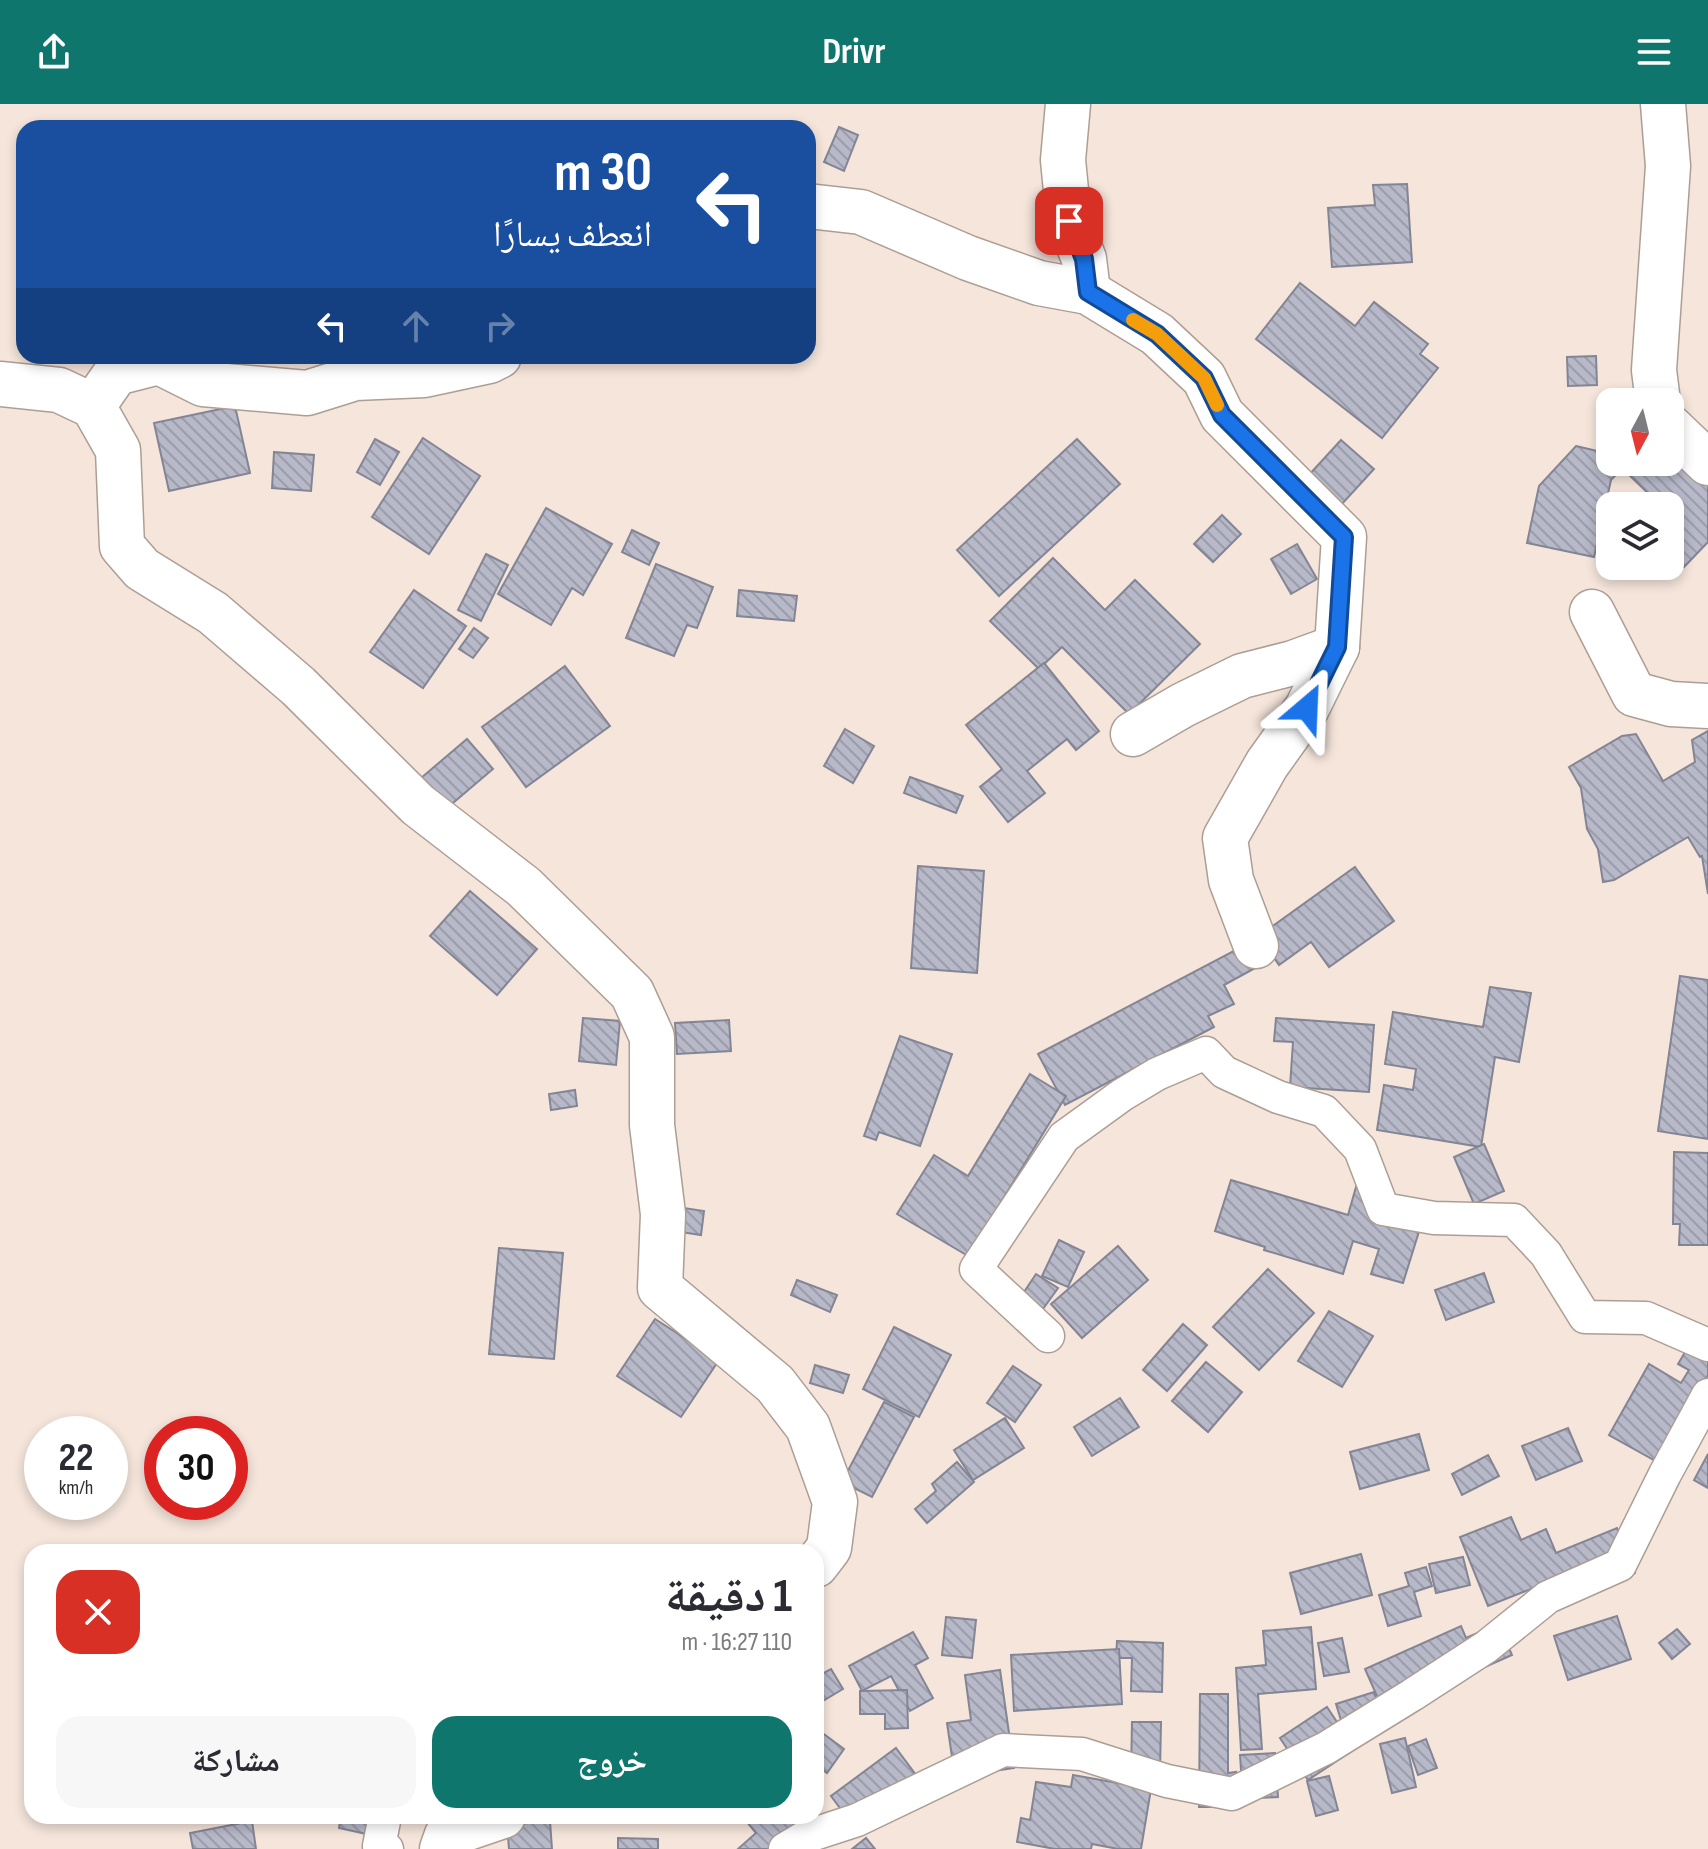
<!DOCTYPE html>
<html lang="ar">
<meta charset="utf-8">
<style>
:root{--surface:#fff;--page:#f7f7f7;--text:#2b2b33;--muted:#7c7c81;--accent:#0f766e}
body{margin:0;font-family:"Sofia Sans Condensed","Noto Naskh Arabic",sans-serif;background:var(--page);color:var(--text);direction:rtl;height:100vh;display:flex;flex-direction:column;font-size:30px;white-space:nowrap}
*{box-sizing:border-box;margin:0}
p{font-size:26px;color:var(--muted)}
.icon{flex:none;width:44px;height:44px;fill:none;stroke:currentColor;stroke-width:2;stroke-linecap:round;stroke-linejoin:round}
.map{position:relative;flex:1;overflow:hidden;direction:ltr}
.sheet{position:absolute;left:24px;top:1440px;width:800px;height:280px;display:flex;flex-direction:column;background:var(--surface);border-radius:24px;box-shadow:0 4px 12px #0003;direction:rtl}
.sheet>*{flex:none}
.top-card{position:absolute;left:16px;top:16px;width:800px;height:244px;border-radius:24px;box-shadow:0 4px 12px #0003;direction:rtl;background:#1a4fa0;color:#fff;overflow:hidden}
.needle{width:52px;rotate:187deg}
.fabs{position:absolute;left:1596px;top:284px;display:grid;gap:16px}
.fabs a{display:grid;place-items:center;width:88px;height:88px;border-radius:16px;background:var(--surface);box-shadow:0 4px 12px #0003;font-size:40px}
.speed{position:absolute;left:24px;top:1312px;display:flex;gap:16px;font-size:40px;font-weight:700;text-align:center}
.speed>*{display:grid;place-content:center;width:104px;height:104px;border-radius:50%;background:var(--surface);box-shadow:0 4px 12px #0003;line-height:1}
.speed small{font-size:20px;font-weight:400}
.speed .limit{border:12px solid #d22;background:#fff;color:#111}
.pin{position:absolute;display:grid;place-items:center;width:68px;height:68px;color:#fff;margin:-34px;border-radius:16px;box-shadow:0 4px 12px #0006}
.me{position:absolute;width:88px;margin:-44px;rotate:26deg;stroke-linejoin:round;filter:drop-shadow(0 0 6px #0008)}
.turn{display:flex;align-items:center;gap:28px;height:168px;padding:0 32px;font-size:36px}
.turn .icon{width:104px;height:104px;stroke-width:2.5}
.turn b{display:block;font-size:56px;line-height:68px}
.lanes{display:flex;align-items:center;height:76px;padding:0 32px;background:#0003;justify-content:center;gap:40px;direction:ltr}
.lanes .off{opacity:.35}
.round{display:grid;place-items:center;flex:none;width:84px;height:84px;border-radius:24px;background:var(--page)}
.headline{display:flex;align-items:center;justify-content:space-between;height:136px;padding:0 32px}
h1{font-size:48px;font-weight:700;line-height:60px}
.action{display:flex;gap:16px;margin-top:auto;padding:16px 32px}
.action a{flex:1;height:92px;border-radius:24px;background:var(--accent);color:#fff;font-size:32px;font-weight:700;line-height:92px;text-align:center}
.action a+a{background:var(--page);color:var(--text)}
header{display:flex;justify-content:space-between;align-items:center;height:104px;padding:0 32px;background:var(--accent);color:#fff;font-size:36px;font-weight:700}
.map>svg:first-child{display:block}
.building{fill:url(#building-back-hatch);stroke:#848594;stroke-width:2}
.lines{fill:none;stroke-linecap:round;stroke-linejoin:round}
.pedestrian-casing{stroke:#ad9e94;stroke-width:35}
.minor-casing{stroke:#ad9e94;stroke-width:47}
.pedestrian{stroke:#fff;stroke-width:32}
.minor{stroke:#fff;stroke-width:44}
.route-casing{stroke:#114b97;stroke-width:20}
.route{stroke:#1a73e8;stroke-width:14}
.slow{stroke:#f59e0b;stroke-width:14}
</style>
<header><svg class="icon" aria-label="menu" viewBox="0 0 24 24"><path d="M4 6h16M4 12h16M4 18h16"/></svg>Drivr<svg class="icon" aria-label="share" viewBox="0 0 24 24"><path d="M12 15V3M7 8l5-5 5 5M5 13v7h14v-7"/></svg></header>
<div class="map">
<svg width="1708" height="1745" viewBox="0 0 1708 1745">
<defs>
<pattern id="building-back-hatch" width="6" height="6" patternUnits="userSpaceOnUse" patternTransform="scale(2)"><rect width="6" height="6" fill="#b7b8c8"/><path d="M-1 5l2 2M0 0l6 6M5-1l2 2" fill="none" stroke="#9c9daa"/></pattern>
</defs>
<rect width="100%" height="100%" fill="#f5e5db"/>
<g class="building">
<polygon points="839,23 858,31 844,67 824,58"/>
<polygon points="1407,80 1412,158 1332,163 1328,104 1375,101 1373,81"/>
<polygon points="1300,179 1355,222 1374,198 1428,240 1420,250 1438,264 1382,334 1256,235"/>
<polygon points="1596,252 1597,281 1568,282 1567,253"/>
<polygon points="235,302 250,369 169,387 154,319"/>
<polygon points="423,334 480,372 429,450 372,413"/>
<polygon points="375,335 399,348 380,381 357,368"/>
<polygon points="1077,335 1120,380 999,492 957,446"/>
<polygon points="1341,336 1374,365 1330,413 1297,384"/>
<polygon points="1576,342 1610,350 1610,358 1670,358 1670,352 1708,370 1708,438 1684,463 1670,450 1670,402 1651,402 1656,397 1622,364 1611,376 1594,453 1527,439 1539,382"/>
<polygon points="274,348 314,351 311,387 272,384"/>
<polygon points="546,404 612,440 583,491 572,484 551,521 498,490"/>
<polygon points="1222,411 1241,430 1213,458 1194,440"/>
<polygon points="632,426 659,439 649,461 622,448"/>
<polygon points="1297,440 1317,475 1291,490 1271,455"/>
<polygon points="486,450 508,461 481,517 458,506"/>
<polygon points="1053,454 1105,506 1135,476 1200,540 1129,610 1062,543 1039,565 990,517"/>
<polygon points="656,460 713,483 697,524 687,521 674,552 626,534"/>
<polygon points="414,486 466,522 423,584 370,548"/>
<polygon points="739,486 797,492 794,517 737,512"/>
<polygon points="474,524 488,534 473,554 459,545"/>
<polygon points="1044,559 1099,627 1076,646 1067,635 1027,667 1045,689 1008,718 980,683 1002,665 966,621"/>
<polygon points="565,562 610,622 526,683 482,623"/>
<polygon points="845,625 874,642 853,679 824,662"/>
<polygon points="1708,627 1708,790 1702,752 1700,753 1688,733 1614,776 1603,778 1598,745 1587,725 1581,684 1569,663 1622,632 1636,630 1663,677 1695,658 1692,636"/>
<polygon points="467,635 493,665 447,704 421,674"/>
<polygon points="910,673 963,692 956,709 904,689"/>
<polygon points="918,762 984,767 977,869 911,864"/>
<polygon points="1355,763 1394,817 1329,863 1311,838 1279,861 1259,832"/>
<polygon points="470,787 537,845 497,891 430,832"/>
<polygon points="1245,841 1257,863 1224,881 1234,900 1208,912 1214,923 1065,1001 1038,950"/>
<polygon points="1680,872 1708,876 1708,1035 1658,1027"/>
<polygon points="1490,883 1531,889 1519,958 1495,953 1481,1043 1377,1026 1384,981 1413,986 1416,965 1385,960 1393,908 1483,923"/>
<polygon points="583,914 620,917 616,961 579,957"/>
<polygon points="1276,914 1374,921 1369,988 1290,983 1293,938 1274,937"/>
<polygon points="729,916 731,947 677,950 675,919"/>
<polygon points="900,932 952,950 920,1042 879,1028 876,1036 864,1032"/>
<polygon points="1030,970 1066,992 968,1152 897,1110 934,1051 968,1072"/>
<polygon points="575,986 577,1002 551,1006 549,990"/>
<polygon points="1484,1040 1504,1087 1474,1100 1454,1053"/>
<polygon points="1674,1048 1708,1049 1708,1141 1679,1141 1680,1120 1673,1120"/>
<polygon points="1231,1076 1348,1111 1356,1083 1426,1105 1403,1179 1371,1170 1379,1145 1353,1137 1343,1170 1264,1146 1265,1143 1215,1127"/>
<polygon points="677,1103 704,1107 701,1131 674,1127"/>
<polygon points="1059,1136 1084,1148 1068,1183 1042,1172"/>
<polygon points="1118,1142 1148,1176 1082,1234 1051,1200"/>
<polygon points="499,1144 563,1149 554,1255 489,1250"/>
<polygon points="1268,1165 1314,1209 1259,1266 1213,1223"/>
<polygon points="1484,1169 1494,1198 1446,1216 1435,1186"/>
<polygon points="1036,1170 1058,1184 1043,1205 1022,1191"/>
<polygon points="797,1176 837,1191 830,1208 791,1191"/>
<polygon points="1329,1207 1373,1232 1342,1283 1298,1257"/>
<polygon points="655,1215 719,1256 681,1313 617,1272"/>
<polygon points="1183,1220 1207,1241 1167,1287 1143,1266"/>
<polygon points="894,1223 951,1251 919,1313 863,1285"/>
<polygon points="1688,1243 1708,1254 1708,1271 1659,1359 1609,1331 1649,1260 1681,1279 1689,1266 1678,1260"/>
<polygon points="1206,1258 1242,1288 1208,1328 1172,1297"/>
<polygon points="815,1261 849,1271 843,1289 810,1279"/>
<polygon points="1013,1262 1041,1281 1015,1318 987,1299"/>
<polygon points="1120,1294 1139,1323 1092,1352 1074,1323"/>
<polygon points="884,1298 914,1313 872,1393 842,1378"/>
<polygon points="1005,1314 1024,1344 973,1376 954,1346"/>
<polygon points="1568,1324 1582,1357 1536,1376 1522,1342"/>
<polygon points="1419,1330 1429,1366 1360,1385 1350,1348"/>
<polygon points="1708,1350 1708,1384 1694,1376"/>
<polygon points="1488,1351 1499,1372 1462,1391 1452,1370"/>
<polygon points="957,1358 974,1378 927,1419 915,1405 936,1387 932,1380"/>
<polygon points="1511,1413 1521,1436 1546,1425 1556,1449 1617,1424 1635,1469 1554,1501 1546,1479 1488,1502 1460,1433"/>
<polygon points="1361,1450 1372,1491 1301,1510 1290,1469"/>
<polygon points="1463,1453 1470,1481 1436,1489 1429,1460"/>
<polygon points="1426,1463 1432,1482 1414,1488 1421,1512 1388,1522 1379,1491 1409,1482 1405,1469"/>
<polygon points="1617,1512 1631,1555 1568,1576 1554,1532"/>
<polygon points="946,1513 976,1516 972,1554 942,1551"/>
<polygon points="1498,1520 1512,1551 1384,1608 1365,1565 1461,1522 1466,1534"/>
<polygon points="1311,1523 1316,1585 1258,1590 1262,1645 1241,1646 1236,1564 1266,1561 1263,1527"/>
<polygon points="1677,1525 1690,1540 1672,1555 1659,1539"/>
<polygon points="913,1528 928,1554 915,1561 933,1594 910,1607 891,1572 862,1587 849,1562"/>
<polygon points="1342,1534 1349,1568 1324,1572 1318,1539"/>
<polygon points="1117,1537 1163,1539 1162,1588 1131,1587 1132,1554 1116,1554"/>
<polygon points="1119,1545 1122,1600 1014,1607 1011,1551"/>
<polygon points="831,1565 843,1585 816,1601 816,1573"/>
<polygon points="1000,1566 1014,1664 955,1673 947,1619 971,1616 965,1571"/>
<polygon points="907,1586 908,1624 885,1625 885,1610 860,1610 860,1587"/>
<polygon points="1374,1588 1385,1624 1347,1636 1336,1600"/>
<polygon points="1200,1590 1228,1590 1228,1669 1236,1668 1236,1703 1199,1703"/>
<polygon points="1327,1603 1355,1645 1308,1676 1280,1634"/>
<polygon points="1132,1618 1161,1618 1160,1669 1131,1670"/>
<polygon points="817,1625 844,1645 827,1669 816,1661"/>
<polygon points="1405,1634 1416,1683 1392,1689 1380,1640"/>
<polygon points="1426,1635 1437,1664 1418,1671 1408,1642"/>
<polygon points="896,1644 922,1679 848,1715 831,1692"/>
<polygon points="1275,1649 1278,1693 1243,1695 1240,1651"/>
<polygon points="1073,1671 1151,1685 1141,1745 1118,1745 1092,1740 1091,1745 1055,1745 1017,1738 1021,1714 1030,1716 1036,1678 1071,1683"/>
<polygon points="1329,1672 1338,1706 1316,1712 1307,1677"/>
<polygon points="341,1712 384,1712 380,1733 339,1724"/>
<polygon points="742,1712 805,1712 813,1720 788,1745 738,1745 756,1729"/>
<polygon points="252,1717 256,1745 193,1745 190,1729"/>
<polygon points="550,1717 552,1745 509,1745 507,1721"/>
<polygon points="618,1734 658,1735 658,1745 618,1745"/>
<polygon points="866,1734 875,1745 852,1745"/>
</g>
<g class="lines">
<defs>
<g id="pedestrian">
<polyline points="1048,1232 976,1165 1064,1033 1122,991 1157,970 1206,949 1224,968 1278,993 1324,1007 1360,1045 1383,1105 1434,1114 1514,1116 1546,1150 1585,1213 1646,1214 1708,1241"/>
<polyline points="385,1712 379,1742 387,1745"/>
<polyline points="785,1745 805,1733 857,1716 1003,1646 1082,1650 1167,1677 1232,1690 1326,1644 1412,1591 1486,1543 1548,1493 1620,1461 1665,1370 1708,1291"/>
</g>
<g id="minor">
<polyline points="1068,0 1063,56 1069,117 1084,155 1088,188"/>
<polyline points="808,102 861,108 968,154 1039,179 1088,188 1157,230 1204,274 1222,311 1344,433 1337,543 1307,604 1267,660 1225,734 1231,776 1256,842"/>
<polyline points="0,280 59,286 93,302 118,346 122,442 142,465 213,509 298,582 418,701 524,783 632,889 652,933 652,1021 663,1110 660,1184 775,1280 808,1323 835,1398 829,1444 816,1461"/>
<polyline points="1658,298 1654,266 1668,62 1663,0"/>
<polyline points="93,302 116,269 159,258 203,280 307,289 355,274 424,271 489,257 499,252"/>
<polyline points="1670,323 1708,359"/>
<polyline points="1592,508 1634,590 1671,600 1708,602"/>
<polyline points="1133,630 1183,601 1242,572 1293,559 1337,543"/>
<polyline points="442,1745 447,1731 503,1712"/>
</g>
</defs>
<use href="#pedestrian" class="pedestrian-casing"/>
<use href="#minor" class="minor-casing"/>
<use href="#pedestrian" class="pedestrian"/>
<use href="#minor" class="minor"/>
</g>
<g class="lines">
<defs>
<polyline id="route" points="1069,117 1084,155 1088,188 1157,230 1204,274 1222,311 1344,433 1337,543 1307,604"/>
</defs>
<use href="#route" class="route-casing"/>
<use href="#route" class="route"/>
<polyline class="slow" points="1133,216 1157,230 1204,274 1217,301"/>
</g>
</svg>
<div class="fabs">
<a><svg class="needle" viewBox="-14 -14 28 28"><path d="M0-13l5 13h-10z" fill="#e53935"/><path d="M0 13l5-13h-10z" fill="#7c7c81"/></svg></a>
<a><svg class="icon" aria-label="layers" viewBox="0 0 24 24"><path d="M12 4l9 5-9 5-9-5zM3 14l9 5 9-5"/></svg></a>
</div>
<div class="speed"><div>22<small>km/h</small></div><div class="limit">30</div></div>
<div class="pin" style="left:1069px;top:117px;background:#d93025"><svg class="icon" aria-label="arrive" viewBox="0 0 24 24"><path d="M6 21V4h12l-3 4 3 4H6"/></svg></div>
<svg class="me" style="left:1307px;top:604px" viewBox="-20 -20 40 40"><path d="M0-17L14 15 0 8-14 15z" fill="#1a73e8" stroke="#fff" stroke-width="4"/></svg>
<div class="top-card">
<div class="turn"><svg class="icon" aria-label="left" viewBox="0 0 24 24"><path d="M17 20v-9H6M10 6l-5 5 5 5"/></svg><div><b>30 m</b>انعطف يسارًا</div></div>
<div class="lanes"><svg class="icon" aria-label="left" viewBox="0 0 24 24"><path d="M17 20v-9H6M10 6l-5 5 5 5"/></svg><svg class="icon off" aria-label="ahead" viewBox="0 0 24 24"><path d="M12 20V5M6 11l6-6 6 6"/></svg><svg class="icon off" aria-label="right" viewBox="0 0 24 24"><path d="M7 20v-9h11M14 6l5 5-5 5"/></svg></div>
</div>
<section class="sheet">
<div class="headline"><div><h1>1 دقيقة</h1><p>110 m · 16:27</p></div><a class="round" style="background:#d93025;color:#fff"><svg class="icon" aria-label="close" viewBox="0 0 24 24"><path d="M6 6l12 12M18 6L6 18"/></svg></a></div>
<div class="action"><a>خروج</a><a>مشاركة</a></div>
</section>
</div>
